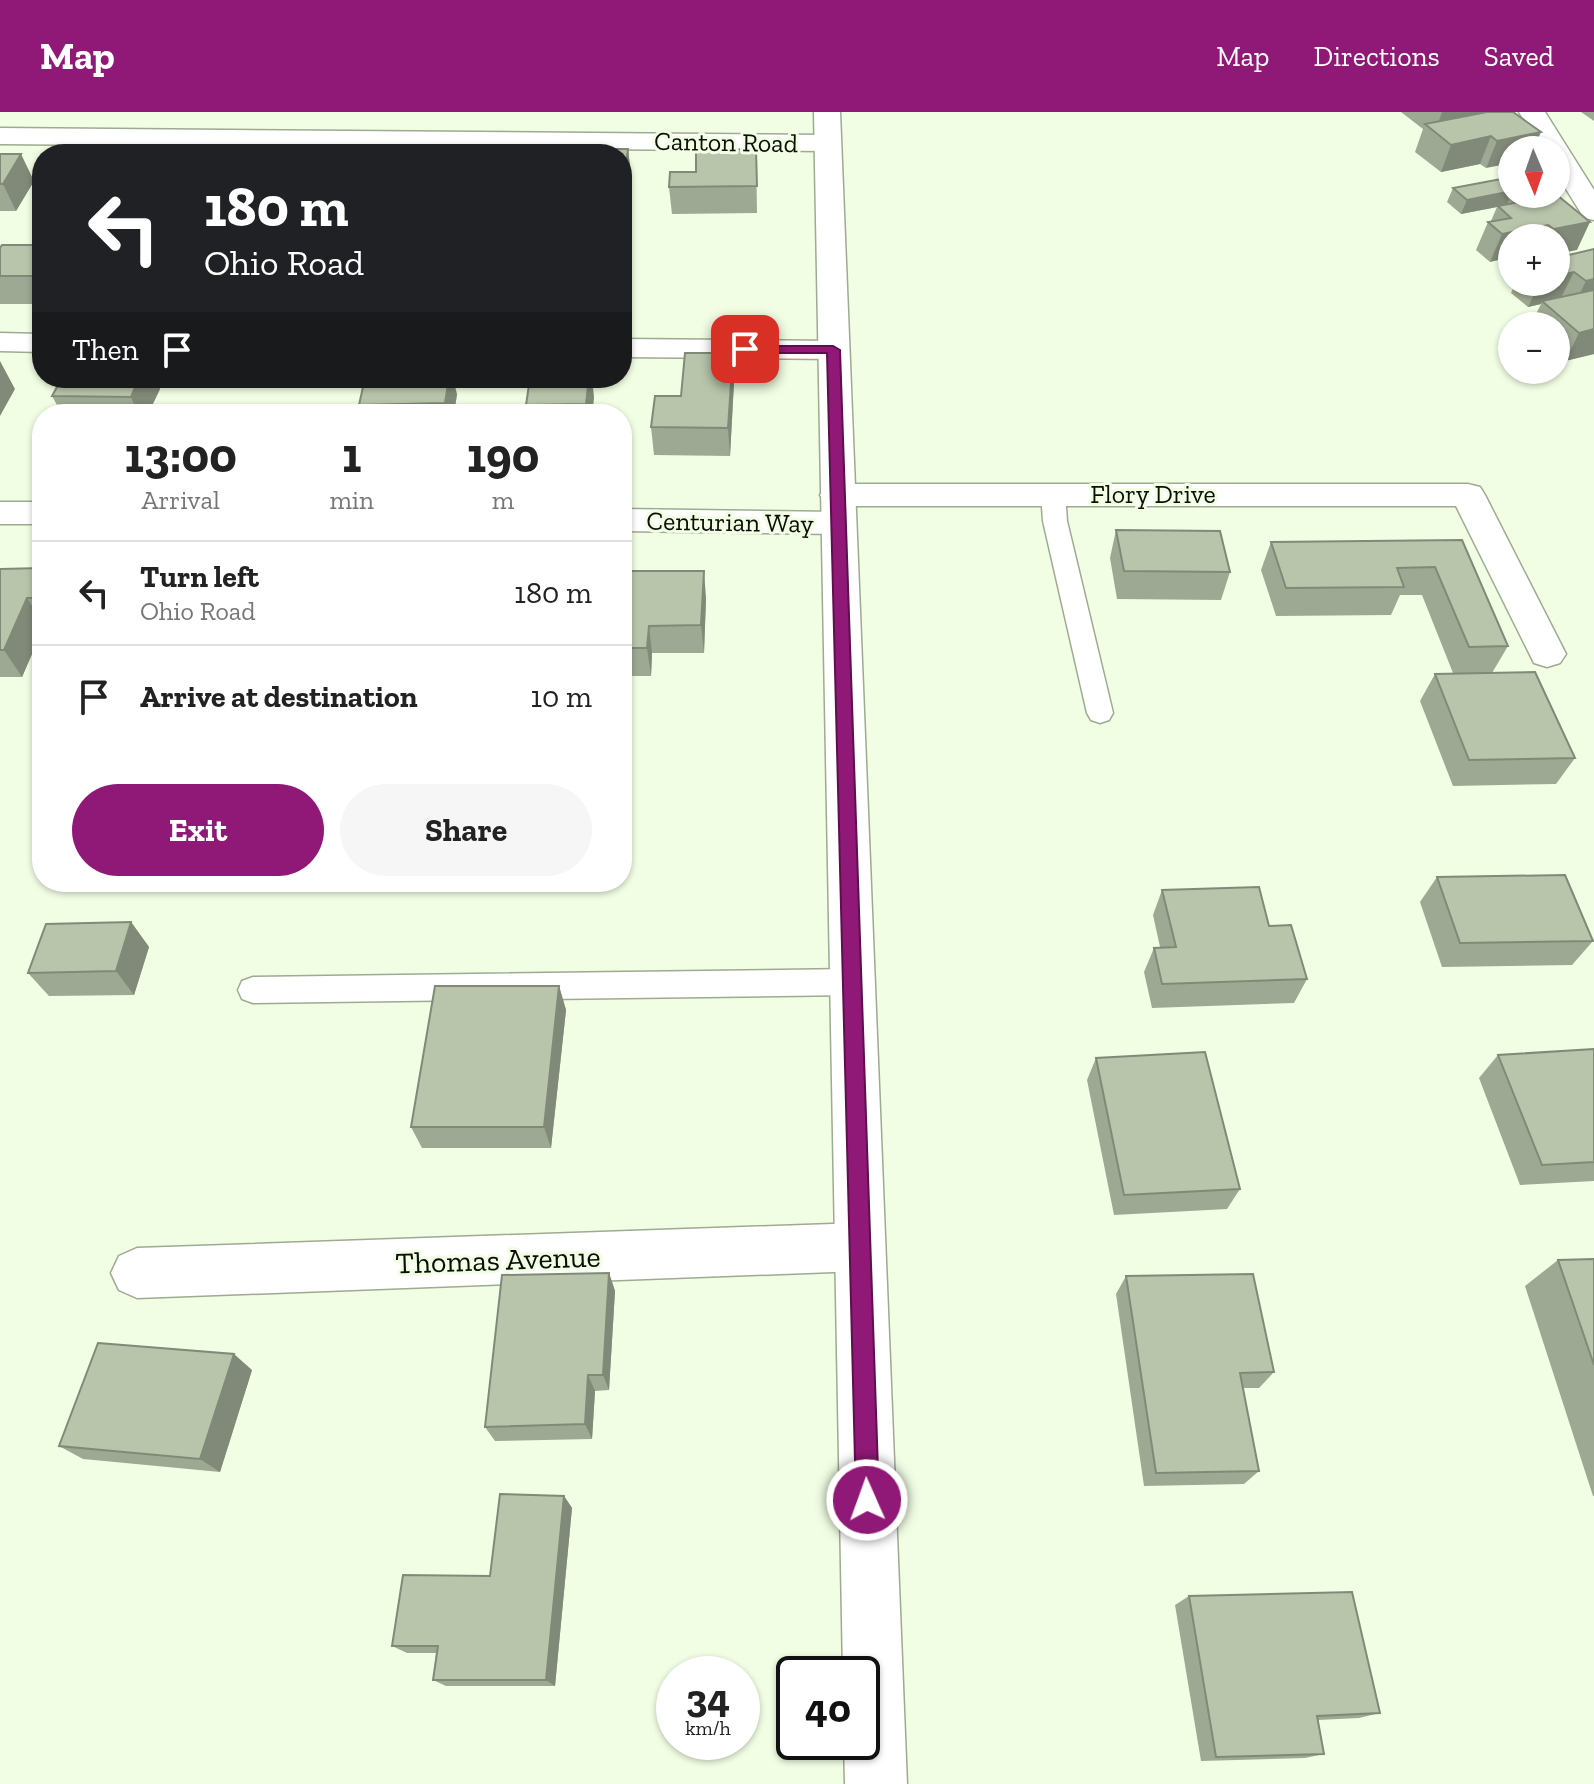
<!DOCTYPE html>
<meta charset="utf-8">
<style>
:root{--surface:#fff;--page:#f6f6f6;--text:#222;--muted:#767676;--line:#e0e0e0;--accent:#901977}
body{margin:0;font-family:"Zilla Slab",serif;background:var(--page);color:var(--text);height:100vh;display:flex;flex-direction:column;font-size:30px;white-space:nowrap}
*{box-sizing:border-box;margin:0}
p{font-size:26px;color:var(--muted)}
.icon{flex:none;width:44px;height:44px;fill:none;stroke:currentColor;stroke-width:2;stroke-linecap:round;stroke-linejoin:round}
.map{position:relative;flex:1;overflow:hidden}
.panel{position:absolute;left:32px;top:292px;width:600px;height:488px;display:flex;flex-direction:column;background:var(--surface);border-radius:32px;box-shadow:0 2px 6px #0004}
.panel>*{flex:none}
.guide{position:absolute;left:32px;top:32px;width:600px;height:244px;border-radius:32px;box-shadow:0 2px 6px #0004;background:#202124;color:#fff;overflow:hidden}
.needle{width:52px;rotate:178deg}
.fabs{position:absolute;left:1498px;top:24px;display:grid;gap:16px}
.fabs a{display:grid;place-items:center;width:72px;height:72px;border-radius:50%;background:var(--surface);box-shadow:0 2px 6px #0004;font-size:40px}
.speed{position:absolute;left:656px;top:1544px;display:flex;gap:16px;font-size:40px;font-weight:700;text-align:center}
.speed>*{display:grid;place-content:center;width:104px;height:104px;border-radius:50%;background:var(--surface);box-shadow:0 2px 6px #0004;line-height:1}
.speed small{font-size:20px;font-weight:400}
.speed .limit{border:4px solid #111;border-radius:12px;background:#fff;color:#111}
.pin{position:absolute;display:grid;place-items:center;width:68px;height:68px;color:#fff;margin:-34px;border-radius:16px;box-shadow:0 4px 12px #0006}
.me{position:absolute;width:88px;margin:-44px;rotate:358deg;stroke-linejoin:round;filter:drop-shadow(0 0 6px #0008)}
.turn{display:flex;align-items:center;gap:28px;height:168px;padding:0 40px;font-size:36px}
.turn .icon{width:104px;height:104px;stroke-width:2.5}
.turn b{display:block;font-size:56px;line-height:68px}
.then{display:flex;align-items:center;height:76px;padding:0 40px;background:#0003;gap:16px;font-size:30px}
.eta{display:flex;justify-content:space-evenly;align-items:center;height:136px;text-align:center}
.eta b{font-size:48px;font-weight:700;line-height:56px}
.primary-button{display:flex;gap:16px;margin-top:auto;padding:16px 40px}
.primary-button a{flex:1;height:92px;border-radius:48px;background:var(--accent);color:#fff;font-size:32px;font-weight:700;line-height:92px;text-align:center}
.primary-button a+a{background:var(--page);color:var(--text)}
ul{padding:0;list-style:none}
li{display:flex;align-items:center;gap:24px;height:104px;padding:0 40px;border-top:2px solid var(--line)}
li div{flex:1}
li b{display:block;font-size:30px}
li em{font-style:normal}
header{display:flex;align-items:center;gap:48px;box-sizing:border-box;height:112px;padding:0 40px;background:var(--accent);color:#fff}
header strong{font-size:38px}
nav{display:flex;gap:44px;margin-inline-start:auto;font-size:28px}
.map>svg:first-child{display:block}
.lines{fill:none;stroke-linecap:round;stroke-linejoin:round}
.service-casing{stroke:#9eaa91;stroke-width:3}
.minor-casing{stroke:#9eaa91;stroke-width:3}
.tertiary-casing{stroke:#9eaa91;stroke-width:3}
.service{fill:#fff;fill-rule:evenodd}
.minor{fill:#fff;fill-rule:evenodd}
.tertiary{fill:#fff;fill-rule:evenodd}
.wall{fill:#9ea993}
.shaded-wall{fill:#818a78}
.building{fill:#b8c5ab;stroke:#818a78;stroke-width:2}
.route{fill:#901977;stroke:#5e104d;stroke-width:2}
.labels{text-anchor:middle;stroke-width:6;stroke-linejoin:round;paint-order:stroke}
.far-street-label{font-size:26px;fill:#0a0e06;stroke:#f1fee4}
.street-label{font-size:30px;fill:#0a0e06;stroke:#f1fee4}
</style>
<header>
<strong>Map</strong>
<nav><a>Map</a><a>Directions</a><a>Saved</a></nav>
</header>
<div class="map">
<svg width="1594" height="1672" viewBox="0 0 1594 1672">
<rect width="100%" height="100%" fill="#f1fee4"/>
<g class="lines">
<defs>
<g id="service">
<polygon points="1053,374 1061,376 1065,381 1067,409 1113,601 1109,608 1100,611 1091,608 1087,601 1043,409 1041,381 1045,376"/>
<polygon points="852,857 863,861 867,870 863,879 852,883 253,891 242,887 238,878 242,869 253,865"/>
</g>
<g id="minor">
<polygon points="1519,0 1545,0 1594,78 1594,108 1584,106 1556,61 1556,38 1542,38"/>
<polygon points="0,16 827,23 836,25 840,31 836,37 827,39 0,32"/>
<polygon points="0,221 42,222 42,240 0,239"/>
<polygon points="622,227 833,229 844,231 848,238 844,245 833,247 622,245"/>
<polygon points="837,372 1468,372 1480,375 1485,383 1566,542 1560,551 1547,555 1534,551 1456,394 837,394 825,391 820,383 825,375"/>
<rect x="0" y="390" width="42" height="22"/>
<polygon points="622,397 838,400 850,403 855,411 850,419 838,422 622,419"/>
<polygon points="860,1111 878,1118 885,1135 878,1152 860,1159 137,1186 119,1178 111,1161 119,1144 137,1136"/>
</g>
<polygon id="tertiary" points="814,0 840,0 907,1672 845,1672 844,1630 862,1630 862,1562 843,1562"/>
</defs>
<use href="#service" class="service-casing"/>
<use href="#minor" class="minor-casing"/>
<use href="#tertiary" class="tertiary-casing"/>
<use href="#service" class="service"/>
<use href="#minor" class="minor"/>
<use href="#tertiary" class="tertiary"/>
</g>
<g class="wall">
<polygon points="1401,0 1513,0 1486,56 1480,52 1441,60 1415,40 1423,17"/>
<polygon points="1581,0 1594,0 1594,9"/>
<polygon points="628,37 631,64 628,89 622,89 622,42"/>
<polygon points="756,37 757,101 672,102 669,75 696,60"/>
<polygon points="0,42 34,69 16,99 0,99"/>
<polygon points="1512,65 1512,82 1556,82 1558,78 1555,84 1577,138 1556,126 1512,126 1490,150 1476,138 1488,110 1491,109 1497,95 1461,102 1447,90 1453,76"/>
<polygon points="42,133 42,192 0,192 0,136"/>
<polygon points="1594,137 1594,242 1565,249 1556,241 1556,214 1530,214 1541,192 1528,195 1511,181 1516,170 1556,170"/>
<polygon points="62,266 155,266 160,277 148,302 62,302 52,284"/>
<polygon points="734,270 730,344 654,343 651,315 681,284"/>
<polygon points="457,282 454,302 362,302 359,293"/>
<polygon points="594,285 592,302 527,302 526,293"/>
<polygon points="1116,418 1230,460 1221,488 1117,487 1110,446"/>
<polygon points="1462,428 1508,534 1492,561 1575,646 1556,672 1453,674 1420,589 1435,562 1453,561 1422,483 1400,483 1391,503 1276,504 1261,458 1271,430"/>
<polygon points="42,456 42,519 22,565 0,565 0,457"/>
<polygon points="622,459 706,486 704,541 652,541 651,564 622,564"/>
<polygon points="1437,765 1593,829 1572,853 1442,855 1420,790"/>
<polygon points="152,770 259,770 258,774 154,773"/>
<polygon points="1162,778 1269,814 1307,867 1294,891 1152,896 1144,860 1154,836 1160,835 1153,803"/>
<polygon points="131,810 149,835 134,883 49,884 28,861"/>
<polygon points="559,874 566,898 551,1036 422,1036 411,1015"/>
<polygon points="1594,937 1594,1069 1520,1073 1479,966 1498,943"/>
<polygon points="1096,946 1240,1077 1227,1097 1114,1103 1087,968"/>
<polygon points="1594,1147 1594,1384 1593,1384 1525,1174 1558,1148"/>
<polygon points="609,1161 615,1179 609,1278 595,1279 592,1327 495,1329 485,1315"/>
<polygon points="1126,1164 1274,1260 1259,1276 1243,1276 1259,1359 1244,1372 1144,1374 1116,1182"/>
<polygon points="252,1258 220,1360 83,1347 59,1334"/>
<polygon points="564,1384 572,1396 555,1574 446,1574 433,1568 436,1541 407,1541 392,1534 490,1464"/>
<polygon points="1189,1484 1380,1601 1359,1606 1318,1608 1324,1642 1305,1646 1201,1649 1175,1493"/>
</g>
<g class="shaded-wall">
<polygon points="1442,0 1508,0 1435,20"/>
<polygon points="1541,20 1533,38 1512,38 1512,51 1486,56 1497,29"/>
<polygon points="1491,24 1480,52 1441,60 1451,33"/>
<polygon points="628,37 631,64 628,89 625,61"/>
<polygon points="21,42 34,69 16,99 3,72"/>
<polygon points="1556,78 1558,78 1552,92 1515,99 1521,85 1537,82 1556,82"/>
<polygon points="1512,79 1507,93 1461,102 1467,88"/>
<polygon points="1590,110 1577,138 1556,142 1556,126 1550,126 1554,117"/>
<polygon points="1548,113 1542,126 1512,126 1512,145 1490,150 1502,122"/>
<polygon points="1574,160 1560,188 1542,189 1541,192 1528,195 1540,170 1556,170 1556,164"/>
<polygon points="1594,167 1594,192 1572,197 1586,169"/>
<polygon points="1594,217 1594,242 1565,249 1579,221"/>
<polygon points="733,241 734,270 730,344 728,316"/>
<polygon points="0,249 15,277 0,304"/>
<polygon points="139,266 155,266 160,277 148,302 138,302 131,285"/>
<polygon points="449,266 453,266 457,282 454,302 447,302 445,291"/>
<polygon points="589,266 592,266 594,285 592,302 587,302 586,292"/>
<polygon points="704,459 706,486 704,541 701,513"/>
<polygon points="27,486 42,510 42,519 22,565 4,538"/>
<polygon points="649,514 652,541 651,564 647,536"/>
<polygon points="622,579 624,594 622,629"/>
<polygon points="131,810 149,835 134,883 116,859"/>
<polygon points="559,874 566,898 551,1036 544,1015"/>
<polygon points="609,1161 615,1179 609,1278 603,1263"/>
<polygon points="234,1242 252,1258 220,1360 200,1347"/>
<polygon points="588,1263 595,1279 592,1327 585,1312"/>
<polygon points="564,1384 572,1396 555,1574 546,1568"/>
</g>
<g class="building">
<polygon points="1487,0 1513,0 1541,20 1497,29 1491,24 1451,33 1425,12"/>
<polygon points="58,35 148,35 145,42 53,42"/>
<polygon points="187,37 250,37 248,42 184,42"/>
<polygon points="564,37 628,37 625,61 622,61 622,42 563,42"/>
<polygon points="756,37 757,74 669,75 670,60 696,60 696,38"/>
<polygon points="0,42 21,42 3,72 0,72"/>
<polygon points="1512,65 1512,79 1467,88 1453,76"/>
<polygon points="1517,82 1537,82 1521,85"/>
<polygon points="1557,83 1590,110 1554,117 1548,113 1502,122 1488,110 1511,106 1498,94"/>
<polygon points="2,133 42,133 42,164 0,164 0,136"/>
<polygon points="1594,137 1594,167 1586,169 1574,160 1556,164 1556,146"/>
<polygon points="1594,178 1594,217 1579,221 1542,189"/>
<polygon points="685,241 733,241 728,316 651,315 655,284 681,284"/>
<polygon points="62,266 139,266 131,285 52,284"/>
<polygon points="365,266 449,266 445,291 359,293"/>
<polygon points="530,266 589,266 586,292 526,293"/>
<polygon points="1116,418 1220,419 1230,460 1124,459"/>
<polygon points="1462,428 1508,534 1469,535 1435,455 1397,456 1404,475 1286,476 1271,430"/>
<polygon points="42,456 42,486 27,486 4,538 0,538 0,457"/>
<polygon points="622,459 704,459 701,513 649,514 647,536 622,536"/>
<polygon points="1535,560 1575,646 1469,648 1435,562"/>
<polygon points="1565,763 1593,829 1460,831 1437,765"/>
<polygon points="1259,775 1269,814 1291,813 1307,867 1162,872 1154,836 1176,835 1162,778"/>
<polygon points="131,810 116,859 28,861 46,812"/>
<polygon points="435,874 559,874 544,1015 411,1015"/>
<polygon points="1594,937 1594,1050 1542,1053 1498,943"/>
<polygon points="1205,940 1240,1077 1124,1083 1096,946"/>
<polygon points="1594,1147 1594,1253 1558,1148"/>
<polygon points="609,1161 603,1263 588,1263 585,1312 485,1315 502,1163"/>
<polygon points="1253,1162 1274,1260 1240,1261 1259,1359 1156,1361 1126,1164"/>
<polygon points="98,1231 234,1242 200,1347 59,1334"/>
<polygon points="500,1382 564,1384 546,1568 433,1568 438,1534 392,1534 403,1463 490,1464"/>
<polygon points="1352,1480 1380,1601 1317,1604 1324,1642 1216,1645 1189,1484"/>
</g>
<polygon class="route" points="740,234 833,234 840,238 879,1388 876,1396 867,1399 859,1396 856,1388 827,241 745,241 740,240"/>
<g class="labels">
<g class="far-street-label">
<text transform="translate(726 30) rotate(1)" y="9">Canton Road</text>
<text x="1153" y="391">Flory Drive</text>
<text transform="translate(730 410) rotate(1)" y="9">Centurian Way</text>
</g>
<g class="street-label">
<text transform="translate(498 1148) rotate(-2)" y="10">Thomas Avenue</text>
</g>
</g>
</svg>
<div class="fabs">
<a><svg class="needle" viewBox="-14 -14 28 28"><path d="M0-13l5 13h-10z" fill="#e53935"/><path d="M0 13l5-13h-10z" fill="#767676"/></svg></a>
<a>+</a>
<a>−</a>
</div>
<div class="speed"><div>34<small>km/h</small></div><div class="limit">40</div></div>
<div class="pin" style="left:745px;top:237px;background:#d93025"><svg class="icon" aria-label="arrive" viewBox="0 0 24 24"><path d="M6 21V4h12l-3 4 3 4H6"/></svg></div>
<svg class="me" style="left:867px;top:1388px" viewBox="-20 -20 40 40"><circle r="17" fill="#901977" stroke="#fff" stroke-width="3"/><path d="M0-11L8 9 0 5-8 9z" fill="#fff"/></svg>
<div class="guide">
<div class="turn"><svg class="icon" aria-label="left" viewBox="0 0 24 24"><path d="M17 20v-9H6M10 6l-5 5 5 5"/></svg><div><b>180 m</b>Ohio Road</div></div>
<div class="then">Then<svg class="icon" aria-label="arrive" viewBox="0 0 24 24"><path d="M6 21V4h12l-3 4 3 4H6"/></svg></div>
</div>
<section class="panel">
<div class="eta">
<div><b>13:00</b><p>Arrival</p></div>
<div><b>1</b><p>min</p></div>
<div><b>190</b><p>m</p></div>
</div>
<ul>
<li><svg class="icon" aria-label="left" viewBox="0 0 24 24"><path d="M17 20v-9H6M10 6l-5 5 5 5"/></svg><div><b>Turn left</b><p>Ohio Road</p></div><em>180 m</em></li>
<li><svg class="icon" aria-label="arrive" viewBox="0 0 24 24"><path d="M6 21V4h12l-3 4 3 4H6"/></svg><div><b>Arrive at destination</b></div><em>10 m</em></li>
</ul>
<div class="primary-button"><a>Exit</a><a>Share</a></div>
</section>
</div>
